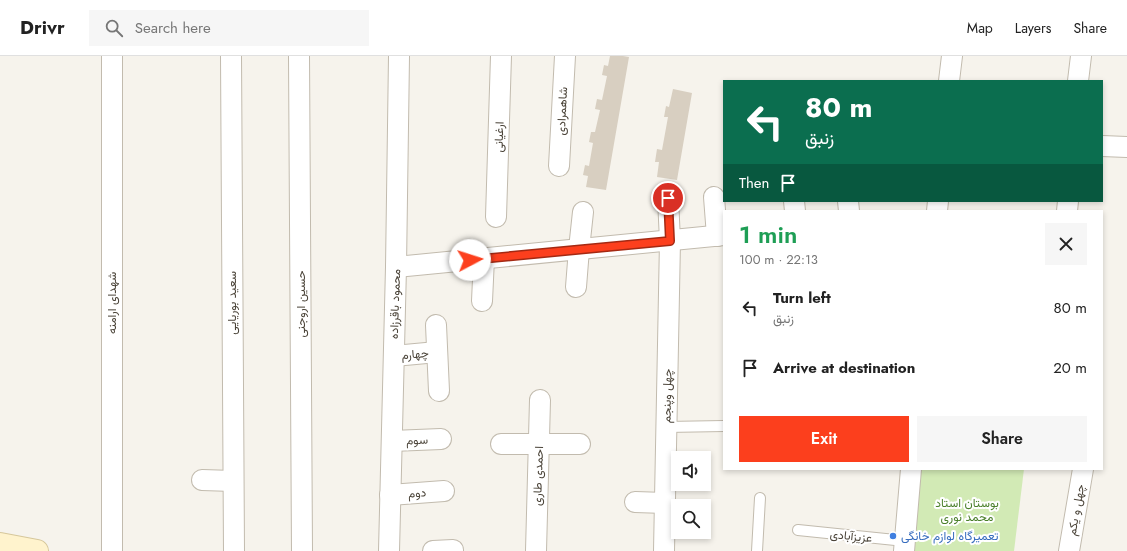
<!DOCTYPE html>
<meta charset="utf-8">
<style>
:root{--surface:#fff;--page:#f6f6f6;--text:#222;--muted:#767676;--line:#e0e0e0;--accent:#fc3f1d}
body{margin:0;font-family:Jost,Vazirmatn,sans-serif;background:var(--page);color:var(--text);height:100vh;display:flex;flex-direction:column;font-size:15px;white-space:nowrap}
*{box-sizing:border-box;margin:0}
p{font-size:13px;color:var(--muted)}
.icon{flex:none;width:22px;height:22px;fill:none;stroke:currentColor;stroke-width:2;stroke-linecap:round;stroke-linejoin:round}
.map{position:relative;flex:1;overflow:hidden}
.sheet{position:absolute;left:723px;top:154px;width:380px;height:260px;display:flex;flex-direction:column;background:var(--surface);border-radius:0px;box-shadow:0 2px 6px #0003}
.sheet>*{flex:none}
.hud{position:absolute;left:723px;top:24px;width:380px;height:122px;border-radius:0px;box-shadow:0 2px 6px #0003;background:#0b6e4f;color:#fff;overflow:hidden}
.fabs{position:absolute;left:671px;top:395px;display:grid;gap:8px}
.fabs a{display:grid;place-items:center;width:40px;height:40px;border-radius:0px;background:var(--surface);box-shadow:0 2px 6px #0003;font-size:20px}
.pin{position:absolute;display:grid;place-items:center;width:34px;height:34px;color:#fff;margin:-17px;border:2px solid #fff;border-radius:50%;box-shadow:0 1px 4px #0007}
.me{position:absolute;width:44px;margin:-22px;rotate:85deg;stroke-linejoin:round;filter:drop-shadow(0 0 3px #0008)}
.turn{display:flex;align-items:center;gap:14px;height:84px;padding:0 16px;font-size:18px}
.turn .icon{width:52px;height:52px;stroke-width:2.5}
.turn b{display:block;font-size:28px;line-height:34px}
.then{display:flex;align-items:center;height:38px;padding:0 16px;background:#0003;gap:8px;font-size:15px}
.round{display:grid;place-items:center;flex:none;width:42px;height:42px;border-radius:0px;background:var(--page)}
.head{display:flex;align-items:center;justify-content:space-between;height:68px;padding:0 16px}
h1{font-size:24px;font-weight:600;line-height:30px;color:#1e9e55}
.primary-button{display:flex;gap:8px;margin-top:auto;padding:8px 16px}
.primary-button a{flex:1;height:46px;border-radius:0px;background:var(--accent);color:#fff;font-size:16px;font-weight:600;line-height:46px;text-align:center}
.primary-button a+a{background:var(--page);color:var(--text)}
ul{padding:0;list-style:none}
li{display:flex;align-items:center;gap:12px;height:60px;padding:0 16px}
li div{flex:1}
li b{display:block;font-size:15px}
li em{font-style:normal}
header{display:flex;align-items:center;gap:24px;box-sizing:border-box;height:56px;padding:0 20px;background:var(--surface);border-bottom:1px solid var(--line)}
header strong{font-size:19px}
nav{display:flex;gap:22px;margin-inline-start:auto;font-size:14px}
.search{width:280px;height:36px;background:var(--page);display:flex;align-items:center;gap:10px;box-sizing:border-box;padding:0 14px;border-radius:0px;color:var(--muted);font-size:15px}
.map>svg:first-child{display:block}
.green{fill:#d2eab5}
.building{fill:#d8cfc1}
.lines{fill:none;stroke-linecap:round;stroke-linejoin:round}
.service-casing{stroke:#c2bbae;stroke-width:12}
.minor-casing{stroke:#c2bbae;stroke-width:22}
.secondary-casing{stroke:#d6c79b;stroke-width:24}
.service{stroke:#fff;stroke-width:10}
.minor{stroke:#fff;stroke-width:20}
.secondary{stroke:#fff3cd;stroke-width:22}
.route-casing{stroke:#a42913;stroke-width:10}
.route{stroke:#fc3f1d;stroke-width:7}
.shop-dot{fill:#3f7fe0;stroke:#fff;stroke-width:1.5}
.labels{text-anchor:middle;stroke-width:4;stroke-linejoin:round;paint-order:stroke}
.street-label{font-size:12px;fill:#4b4439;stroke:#fff}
.park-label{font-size:12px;fill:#4a7f2a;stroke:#fff}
.shop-label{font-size:12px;fill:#366cbe;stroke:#fff;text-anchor:start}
</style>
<header>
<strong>Drivr</strong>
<div class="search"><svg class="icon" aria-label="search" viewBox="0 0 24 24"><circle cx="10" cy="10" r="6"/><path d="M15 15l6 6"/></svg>Search here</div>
<nav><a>Map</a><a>Layers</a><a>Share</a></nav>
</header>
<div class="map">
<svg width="1127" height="495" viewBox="0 0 1127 495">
<rect width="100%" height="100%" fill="#f6f3ec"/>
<polygon class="green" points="918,413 1024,413 1014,495 911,495"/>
<g class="building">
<polygon points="610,0 623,0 629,1 606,134 586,131 588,120 583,119 585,109 589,110 593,87 589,86 591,76 595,76 600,54 595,53 597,43 602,44 607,20 602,19 604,9 608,10"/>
<polygon points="673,33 692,37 677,124 657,121 659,106 655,106 657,93 662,94 668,61 664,61 666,50 669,51"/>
</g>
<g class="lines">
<defs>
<g id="service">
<polyline points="666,371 724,370"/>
<polyline points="798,474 905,485"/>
<polyline points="757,495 760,442"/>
</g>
<g id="minor">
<polyline points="231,0 234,495"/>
<polyline points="299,0 302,495"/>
<polyline points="949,25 952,0"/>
<polyline points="1078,25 1081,0"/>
<polyline points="1102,90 1127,91"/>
<polyline points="559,110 565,0"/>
<polyline points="714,141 717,180"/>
<polyline points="794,145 795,155"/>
<polyline points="848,145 849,155"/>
<polyline points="937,155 938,145"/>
<polyline points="1067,155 1068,145"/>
<polyline points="496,161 501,0"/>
<polyline points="396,211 724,179"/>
<polyline points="576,231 579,193 583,156"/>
<polyline points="482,245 484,202"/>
<polyline points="436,269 439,335"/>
<polyline points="394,300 437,296"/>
<polyline points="392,385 441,383"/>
<polyline points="501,388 580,388"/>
<polyline points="202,424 233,425"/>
<polyline points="390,439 444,435"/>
<polyline points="635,446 665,447"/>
<polyline points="112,495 112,0"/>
<polyline points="389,495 396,211 399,0"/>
<polyline points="433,495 453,494"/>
<polyline points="536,495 540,344"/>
<polyline points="664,495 670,185 668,142"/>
<polyline points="904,495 911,413"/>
<polyline points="1069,495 1083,413"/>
</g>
<polyline id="secondary" points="0,488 37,495"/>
</defs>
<use href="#service" class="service-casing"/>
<use href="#minor" class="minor-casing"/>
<use href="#secondary" class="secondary-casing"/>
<use href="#service" class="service"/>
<use href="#minor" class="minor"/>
<use href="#secondary" class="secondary"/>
</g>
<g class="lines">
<defs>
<polyline id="route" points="470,204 670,185 668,142"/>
</defs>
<use href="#route" class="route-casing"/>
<use href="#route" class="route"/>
</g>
<circle class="shop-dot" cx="893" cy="480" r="4"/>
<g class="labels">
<g class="street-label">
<text transform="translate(562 55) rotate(-87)" y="4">شاهمرادی</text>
<text transform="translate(499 81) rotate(-88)" y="4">ارغیانی</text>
<text transform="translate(112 247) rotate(-90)" y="4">شهدای ارامنه</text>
<text transform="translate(232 247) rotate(-90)" y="4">سعید بوریایی</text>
<text transform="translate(301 248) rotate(-90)" y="4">حسین اروجنی</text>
<text transform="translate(395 248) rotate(-88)" y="4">محمود باقرزاده</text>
<text transform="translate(415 298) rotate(-5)" y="4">چهارم</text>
<text transform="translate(667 340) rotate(-89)" y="4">چهل وپنجم</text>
<text transform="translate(417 384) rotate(-2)" y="4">سوم</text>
<text transform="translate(538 420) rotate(-88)" y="4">احمدی طاری</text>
<text transform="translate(417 437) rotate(-5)" y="4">دوم</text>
<text transform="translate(1076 454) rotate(-80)" y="4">چهل و یکم</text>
<text transform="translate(851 480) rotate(6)" y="4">عزیزآبادی</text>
</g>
<g class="park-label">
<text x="967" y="451">بوستان استاد<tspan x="967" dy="14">محمد نوری</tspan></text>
</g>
<g class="shop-label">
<text x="901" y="484">تعمیرگاه لوازم خانگی</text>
</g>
</g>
</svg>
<div class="fabs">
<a><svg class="icon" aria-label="sound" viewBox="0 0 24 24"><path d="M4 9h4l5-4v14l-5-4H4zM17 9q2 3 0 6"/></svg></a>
<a><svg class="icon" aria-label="search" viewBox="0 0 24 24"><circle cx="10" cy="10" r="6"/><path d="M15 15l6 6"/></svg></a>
</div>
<div class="pin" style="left:668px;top:142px;background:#d93025"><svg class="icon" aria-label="arrive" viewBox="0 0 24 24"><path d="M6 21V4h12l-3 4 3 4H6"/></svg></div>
<svg class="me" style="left:470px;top:204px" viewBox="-20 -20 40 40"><circle r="19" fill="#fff"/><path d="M0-13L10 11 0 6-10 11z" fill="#fc3f1d"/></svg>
<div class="hud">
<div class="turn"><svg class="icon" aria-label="left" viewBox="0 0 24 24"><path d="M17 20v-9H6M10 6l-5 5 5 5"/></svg><div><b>80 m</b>زنبق</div></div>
<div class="then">Then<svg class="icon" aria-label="arrive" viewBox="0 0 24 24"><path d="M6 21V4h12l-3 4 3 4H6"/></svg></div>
</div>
<section class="sheet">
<div class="head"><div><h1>1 min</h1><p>100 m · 22:13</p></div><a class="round"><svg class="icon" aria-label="close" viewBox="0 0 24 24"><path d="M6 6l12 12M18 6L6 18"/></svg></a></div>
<ul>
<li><svg class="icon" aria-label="left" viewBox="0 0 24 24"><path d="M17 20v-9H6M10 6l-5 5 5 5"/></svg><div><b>Turn left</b><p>زنبق</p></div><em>80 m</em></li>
<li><svg class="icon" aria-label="arrive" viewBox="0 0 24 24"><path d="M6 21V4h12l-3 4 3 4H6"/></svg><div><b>Arrive at destination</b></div><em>20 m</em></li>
</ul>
<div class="primary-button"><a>Exit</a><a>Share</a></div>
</section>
</div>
